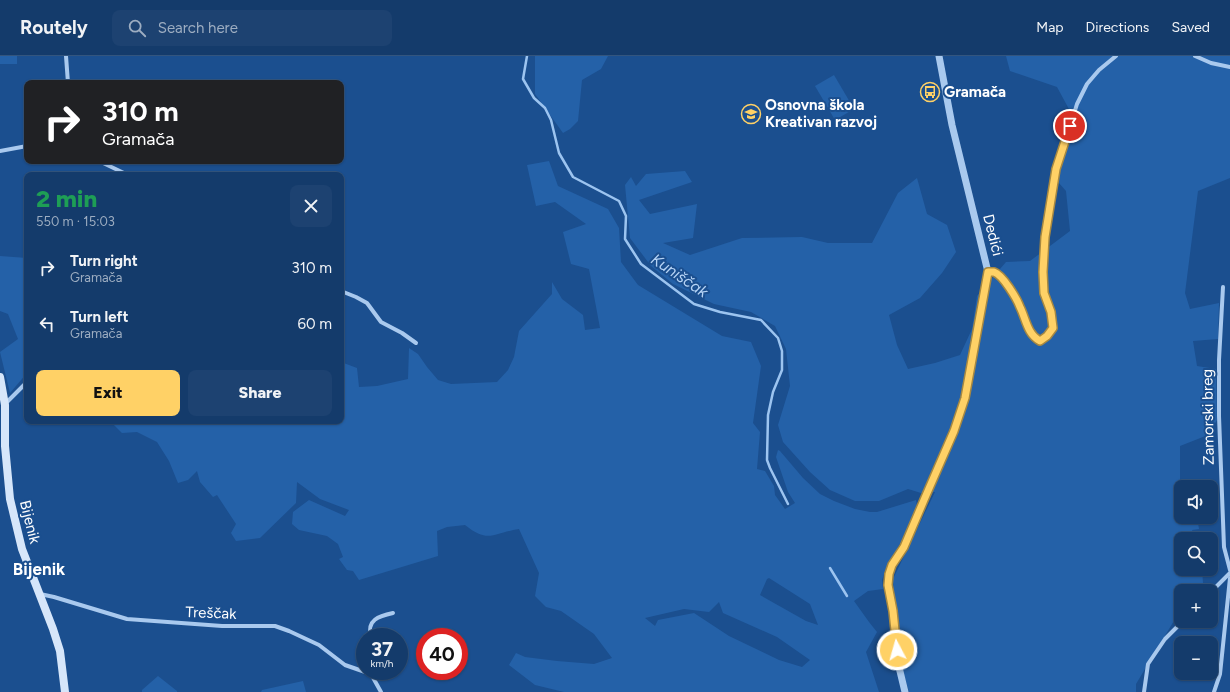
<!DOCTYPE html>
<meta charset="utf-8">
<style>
:root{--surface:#143b6b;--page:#1d4271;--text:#f1f3f6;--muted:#9dadc1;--line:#33557e;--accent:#ffd166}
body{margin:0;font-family:Figtree,sans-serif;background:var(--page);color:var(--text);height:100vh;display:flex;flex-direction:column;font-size:15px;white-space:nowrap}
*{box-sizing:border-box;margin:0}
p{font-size:13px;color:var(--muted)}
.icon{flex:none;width:22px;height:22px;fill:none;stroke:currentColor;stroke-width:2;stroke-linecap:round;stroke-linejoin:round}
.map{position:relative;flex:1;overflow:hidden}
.drawer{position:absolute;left:24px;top:116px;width:320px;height:252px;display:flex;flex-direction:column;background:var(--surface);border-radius:8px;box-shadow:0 1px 3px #0004,0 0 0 1px var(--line)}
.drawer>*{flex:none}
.guide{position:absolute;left:24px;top:24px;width:320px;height:84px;border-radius:8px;box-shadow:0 1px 3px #0004,0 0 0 1px var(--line);background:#202124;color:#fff;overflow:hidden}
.buttons{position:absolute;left:1174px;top:424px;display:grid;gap:8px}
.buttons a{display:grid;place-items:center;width:44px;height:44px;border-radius:8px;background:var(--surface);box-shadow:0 1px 3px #0004,0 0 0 1px var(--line);font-size:20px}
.speed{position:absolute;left:356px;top:572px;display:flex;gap:8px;font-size:20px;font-weight:700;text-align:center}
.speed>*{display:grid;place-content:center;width:52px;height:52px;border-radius:50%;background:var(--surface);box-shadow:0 1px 3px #0004,0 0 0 1px var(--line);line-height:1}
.speed small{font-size:10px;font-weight:400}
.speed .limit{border:6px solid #d22;background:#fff;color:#111}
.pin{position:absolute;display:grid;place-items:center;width:34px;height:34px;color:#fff;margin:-17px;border:2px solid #fff;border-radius:50%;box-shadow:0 1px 4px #0007}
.me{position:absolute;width:44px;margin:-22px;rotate:354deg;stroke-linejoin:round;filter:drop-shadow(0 0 3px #0008)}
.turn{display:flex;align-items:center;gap:14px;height:84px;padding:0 12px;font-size:18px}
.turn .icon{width:52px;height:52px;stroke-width:2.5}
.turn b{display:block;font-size:28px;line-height:34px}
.round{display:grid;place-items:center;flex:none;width:42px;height:42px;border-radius:8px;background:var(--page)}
.head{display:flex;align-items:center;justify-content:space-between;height:68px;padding:0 12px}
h1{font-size:24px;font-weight:800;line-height:30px;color:#1e9e55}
.cta{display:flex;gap:8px;margin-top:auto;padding:8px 12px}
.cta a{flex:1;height:46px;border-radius:8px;background:var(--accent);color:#111;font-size:16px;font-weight:800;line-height:46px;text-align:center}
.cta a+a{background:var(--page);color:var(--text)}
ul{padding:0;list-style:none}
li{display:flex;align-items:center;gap:12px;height:56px;padding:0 12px}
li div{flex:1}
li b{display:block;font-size:15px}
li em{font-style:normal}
header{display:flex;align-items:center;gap:24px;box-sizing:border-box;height:56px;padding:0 20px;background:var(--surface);border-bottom:1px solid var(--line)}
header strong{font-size:19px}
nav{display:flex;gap:22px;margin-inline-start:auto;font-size:14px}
.search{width:280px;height:36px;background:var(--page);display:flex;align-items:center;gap:10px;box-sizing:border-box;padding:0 14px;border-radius:8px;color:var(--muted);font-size:15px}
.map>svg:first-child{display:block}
.green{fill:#2461a8;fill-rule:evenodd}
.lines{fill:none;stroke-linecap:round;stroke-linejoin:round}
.stream{stroke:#9cc4f0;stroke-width:2.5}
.minor{stroke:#a9c9ee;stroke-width:4}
.tertiary{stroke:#a9c9ee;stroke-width:7}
.secondary{stroke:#d6e6fa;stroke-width:8}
.route-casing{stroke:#a68842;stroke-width:10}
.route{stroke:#ffd166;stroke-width:7}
.labels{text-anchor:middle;stroke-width:4;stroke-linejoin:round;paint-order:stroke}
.poi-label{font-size:15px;font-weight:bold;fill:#fff;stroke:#1b4f8f;text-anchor:start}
.street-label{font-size:15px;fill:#fff;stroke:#1b4f8f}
.water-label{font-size:16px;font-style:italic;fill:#b5d3f5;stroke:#1b4f8f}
.quarter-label{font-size:17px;font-weight:bold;fill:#fff;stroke:#1b4f8f}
</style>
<header>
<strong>Routely</strong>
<div class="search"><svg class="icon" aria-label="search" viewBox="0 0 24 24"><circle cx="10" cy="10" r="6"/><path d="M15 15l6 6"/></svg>Search here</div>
<nav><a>Map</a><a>Directions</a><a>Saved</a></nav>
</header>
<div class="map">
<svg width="1230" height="636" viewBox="0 0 1230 636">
<rect width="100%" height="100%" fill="#1b4f8f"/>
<g class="green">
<rect x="0" y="0" width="17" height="8"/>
<polygon points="535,0 608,0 601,13 582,24 578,65 570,73 563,77 535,38"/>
<polygon points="1006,0 1230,0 1230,122 1198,135 1185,237 1190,253 1219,247 1218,283 1193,285 1197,310 1216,313 1217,364 1208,379 1180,390 1180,427 1191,428 1191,431 1181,431 1181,461 1197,461 1199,473 1192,474 1195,483 1181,483 1181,513 1202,513 1203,527 1197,535 1181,535 1181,553 1136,628 1136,636 909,636 903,615 899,573 894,541 893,523 935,436 921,437 908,433 879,445 855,445 830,434 810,416 783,386 778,369 790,330 786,293 775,270 751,256 714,248 673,228 651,210 630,182 625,129 631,121 636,130 646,118 685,115 692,126 639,144 650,158 697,148 693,182 663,187 690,199 742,182 802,181 828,187 872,187 898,137 917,122 927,158 947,169 956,196 942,217 920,242 889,259 897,289 908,313 935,307 960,299 972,273 977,240 1006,206 1030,205 1070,175 1066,135 1051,118 1076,66 1057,31 1010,15"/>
<polygon points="834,19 854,53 835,64 815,30"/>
<path d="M549,105L558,130L608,153L619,172L621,206L638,229L722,280L751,286L761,310L753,367L760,376L757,413L765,415L774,430L775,439L785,453L795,447L788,436L776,401L778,394L780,395L803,422L820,438L834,445L855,453L870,456H877L916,444L917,450L908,474L886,512L882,524L883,533L868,535L854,545L869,566L877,576L866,596L879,636H564L535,629L509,609L516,597L525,601L557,605L594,608L612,602L594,578L561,555L546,551L535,540L539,517L519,473C493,477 489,488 465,469L447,471L437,475L438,500L359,524L353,515L347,514L339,503L343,501L338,488L327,480L299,474L292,468L293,456L309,444L345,460L349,454L320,443L297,426L296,447L260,482L236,485L231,477L236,468L217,439L213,441L200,426L197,415L188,424L178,427L169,405L157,386L137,376L122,377L110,365H341V306L357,312L359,331L377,330L408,323L409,292L418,298L427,311L438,324L451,328L497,326L508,314L514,301L519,275L552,238V226L562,243L583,259L585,274L600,272L589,213L571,208L563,176L586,168L555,146L536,150L527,109ZM769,522L810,548L818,569L806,565L760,539L767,523ZM719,546L723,557L777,581L810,604L802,611L779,604L729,580L694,557L658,564L655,570L645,562L684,553L709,556Z"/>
<polygon points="0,200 27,202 27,317 10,337 0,296 18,283 8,258 0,255"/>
<polygon points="158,620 177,635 177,636 142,636 142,634"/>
<polygon points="303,625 306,636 261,636 262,634"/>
</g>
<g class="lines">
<g class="stream">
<polyline points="527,0 523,23 534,42 545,52 551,64 559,97 573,121 619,145 626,160 625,183 641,208 694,248 720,256 761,264 778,282 782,295 782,314 773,336 768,359 767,404 770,412 788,448"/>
<polyline points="830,512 847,540"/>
</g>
<g class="minor">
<polyline points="66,0 68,27"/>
<polyline points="1195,0 1211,7 1230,11"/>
<polyline points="0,95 27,90"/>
<polyline points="99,105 128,119"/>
<path d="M988,216C990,216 992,216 994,216C1003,219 1017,243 1020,251C1026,263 1027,278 1040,285L1047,280L1053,272L1051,257L1044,237L1043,216L1045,181L1057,113L1077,48L1087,28L1099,14L1116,0"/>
<polyline points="1223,231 1219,304 1219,360 1224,491 1230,514"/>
<polyline points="341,235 356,241 367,247 381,266 402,277 416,287"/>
<polyline points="5,348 27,326"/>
<polyline points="1211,536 1230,517"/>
<polyline points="40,538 54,541 127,563 222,570 275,570 289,575 319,589 345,609 371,618 372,615"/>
<path d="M371,581C366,564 379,560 393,557"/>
<polyline points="371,618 381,636"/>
<polyline points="1144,636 1148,608 1165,583 1183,565"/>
<polyline points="1214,636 1220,618 1230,522"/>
</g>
<polyline class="tertiary" points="905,636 898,607 893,555 888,529 889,518 892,509 903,491 924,444 954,375 965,342 988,216 952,69 939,0"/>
<polyline class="secondary" points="0,321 5,349 5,390 10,443 22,493 53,573 60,595 65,636"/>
</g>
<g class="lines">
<defs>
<path id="route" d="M897,594L893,555L888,529L889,518L892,509L904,491L924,444L954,375L965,342L988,216C990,216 992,216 994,216C1003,219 1017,243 1020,251C1026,263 1027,278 1040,285L1047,280L1053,272L1051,256L1044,237L1043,216L1045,181L1056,113L1070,70"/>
</defs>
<use href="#route" class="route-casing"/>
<use href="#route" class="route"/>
</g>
<defs>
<symbol id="bus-ring" viewBox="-11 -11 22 22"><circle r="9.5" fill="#1b4f8f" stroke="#ffd166" stroke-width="1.5"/><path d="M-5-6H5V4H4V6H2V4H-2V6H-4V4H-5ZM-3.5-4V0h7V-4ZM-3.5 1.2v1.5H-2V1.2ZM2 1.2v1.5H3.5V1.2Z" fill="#ffd166"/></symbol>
<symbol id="school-ring" viewBox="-11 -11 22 22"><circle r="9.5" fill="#1b4f8f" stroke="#ffd166" stroke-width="1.5"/><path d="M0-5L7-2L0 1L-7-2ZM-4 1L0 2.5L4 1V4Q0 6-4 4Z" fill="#ffd166"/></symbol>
</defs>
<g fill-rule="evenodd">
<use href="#bus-ring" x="919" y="25" width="22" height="22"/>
<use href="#school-ring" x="740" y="47" width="22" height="22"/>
</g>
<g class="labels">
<g class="poi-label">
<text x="944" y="41">Gramača</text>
<text x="765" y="54">Osnovna škola<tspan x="765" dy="17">Kreativan razvoj</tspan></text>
</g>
<g class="street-label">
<text transform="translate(993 179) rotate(76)" y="5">Dedići</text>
<text transform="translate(1208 361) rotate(-91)" y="5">Zamorski breg</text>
<text transform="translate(30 466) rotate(76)" y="5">Bijenik</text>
<text transform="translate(211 557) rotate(2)" y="5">Treščak</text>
</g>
<g class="water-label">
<text transform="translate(680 219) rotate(34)" y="6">Kuniščak</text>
</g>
<g class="quarter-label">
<text x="39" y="519">Bijenik</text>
</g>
</g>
</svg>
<div class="buttons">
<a><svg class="icon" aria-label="sound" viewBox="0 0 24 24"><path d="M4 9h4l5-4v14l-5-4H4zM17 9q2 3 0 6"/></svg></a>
<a><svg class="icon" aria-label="search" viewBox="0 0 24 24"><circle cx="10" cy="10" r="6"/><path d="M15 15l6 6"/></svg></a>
<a>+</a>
<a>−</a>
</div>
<div class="speed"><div>37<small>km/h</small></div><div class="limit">40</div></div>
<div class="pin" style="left:1070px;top:70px;background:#d93025"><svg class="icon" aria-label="arrive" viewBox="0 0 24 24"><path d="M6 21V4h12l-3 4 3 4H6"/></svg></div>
<svg class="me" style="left:897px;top:594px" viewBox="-20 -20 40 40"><circle r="17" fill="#ffd166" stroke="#fff" stroke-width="3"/><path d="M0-11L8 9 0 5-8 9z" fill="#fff"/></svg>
<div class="guide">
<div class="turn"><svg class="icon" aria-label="right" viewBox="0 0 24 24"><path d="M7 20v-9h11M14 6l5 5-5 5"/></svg><div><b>310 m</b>Gramača</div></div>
</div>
<section class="drawer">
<div class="head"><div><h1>2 min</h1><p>550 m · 15:03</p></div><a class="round"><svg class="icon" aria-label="close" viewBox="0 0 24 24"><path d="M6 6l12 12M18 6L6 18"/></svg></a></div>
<ul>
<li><svg class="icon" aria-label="right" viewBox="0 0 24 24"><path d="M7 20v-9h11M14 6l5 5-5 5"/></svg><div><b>Turn right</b><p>Gramača</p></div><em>310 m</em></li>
<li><svg class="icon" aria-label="left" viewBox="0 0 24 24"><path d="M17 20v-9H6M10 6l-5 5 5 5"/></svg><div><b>Turn left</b><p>Gramača</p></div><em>60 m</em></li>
</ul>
<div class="cta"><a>Exit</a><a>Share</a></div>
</section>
</div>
